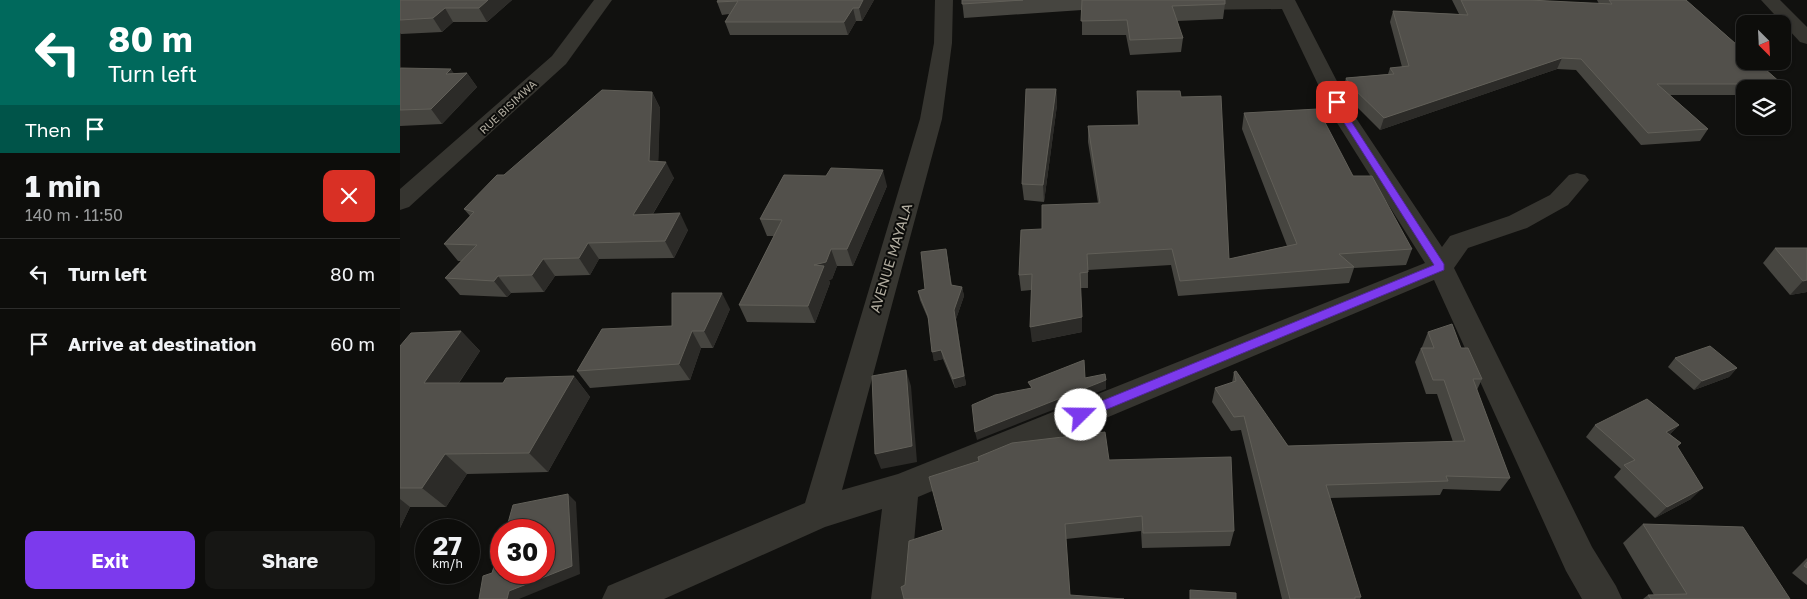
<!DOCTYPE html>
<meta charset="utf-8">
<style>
:root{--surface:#0d0d0b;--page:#161614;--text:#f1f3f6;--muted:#9a9c9d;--line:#2d2d2c;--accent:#7c3aed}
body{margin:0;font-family:"Golos Text",sans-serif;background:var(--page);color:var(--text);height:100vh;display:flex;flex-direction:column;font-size:19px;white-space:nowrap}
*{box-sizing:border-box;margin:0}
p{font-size:16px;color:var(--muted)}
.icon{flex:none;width:28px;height:28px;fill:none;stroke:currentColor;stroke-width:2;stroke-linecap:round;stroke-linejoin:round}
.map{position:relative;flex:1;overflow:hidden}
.drawer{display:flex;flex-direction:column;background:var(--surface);width:400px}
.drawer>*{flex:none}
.guide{background:#00695c;color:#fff;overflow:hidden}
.needle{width:32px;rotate:156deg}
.fabs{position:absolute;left:1336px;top:15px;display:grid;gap:10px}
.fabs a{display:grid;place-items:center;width:55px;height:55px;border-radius:10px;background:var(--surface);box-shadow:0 1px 4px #0004,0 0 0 1px var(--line);font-size:25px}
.speed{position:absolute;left:15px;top:519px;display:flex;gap:10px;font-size:25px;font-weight:700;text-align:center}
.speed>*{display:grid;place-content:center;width:65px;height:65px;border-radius:50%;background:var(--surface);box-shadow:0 1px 4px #0004,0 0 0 1px var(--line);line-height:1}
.speed small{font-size:12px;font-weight:400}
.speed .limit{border:8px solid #d22;background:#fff;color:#111}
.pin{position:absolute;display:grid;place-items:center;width:42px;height:42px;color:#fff;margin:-21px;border-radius:10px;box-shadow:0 2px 8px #0006}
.me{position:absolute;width:55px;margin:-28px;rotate:68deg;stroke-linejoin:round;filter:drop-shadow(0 0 4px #0008)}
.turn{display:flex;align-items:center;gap:18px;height:105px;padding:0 25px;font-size:22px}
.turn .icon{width:65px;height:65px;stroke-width:2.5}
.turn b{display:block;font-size:35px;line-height:42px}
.then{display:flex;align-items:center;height:48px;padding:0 25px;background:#0003;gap:10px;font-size:19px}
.round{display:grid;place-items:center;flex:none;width:52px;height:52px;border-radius:10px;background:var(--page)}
.head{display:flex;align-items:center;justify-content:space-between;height:85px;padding:0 25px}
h1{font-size:30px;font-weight:700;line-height:38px}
.button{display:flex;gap:10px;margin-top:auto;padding:10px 25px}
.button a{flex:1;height:58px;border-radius:10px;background:var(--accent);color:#fff;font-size:20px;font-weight:700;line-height:58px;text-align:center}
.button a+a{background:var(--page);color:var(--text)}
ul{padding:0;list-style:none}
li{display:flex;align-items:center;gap:15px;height:70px;padding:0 25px;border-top:1px solid var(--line)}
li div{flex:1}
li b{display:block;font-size:19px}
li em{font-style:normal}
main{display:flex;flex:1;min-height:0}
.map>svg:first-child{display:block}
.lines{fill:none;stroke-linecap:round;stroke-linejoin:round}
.minor{fill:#363530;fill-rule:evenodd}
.wall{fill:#464540}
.shaded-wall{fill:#2c2b28}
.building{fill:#52504b;stroke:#615f58}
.route{fill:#7c3aed;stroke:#51269a}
.labels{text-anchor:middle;stroke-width:4;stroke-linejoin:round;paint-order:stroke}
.far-street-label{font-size:11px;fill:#b2ada0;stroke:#0c0c0a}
.street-label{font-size:14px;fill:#b2ada0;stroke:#0c0c0a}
</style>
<main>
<section class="drawer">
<div class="guide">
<div class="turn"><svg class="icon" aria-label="left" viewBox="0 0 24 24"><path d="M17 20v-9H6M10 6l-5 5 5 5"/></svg><div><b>80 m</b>Turn left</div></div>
<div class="then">Then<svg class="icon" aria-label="arrive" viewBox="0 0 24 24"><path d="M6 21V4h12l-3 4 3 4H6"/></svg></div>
</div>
<div class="head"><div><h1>1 min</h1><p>140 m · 11:50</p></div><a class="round" style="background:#d93025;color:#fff"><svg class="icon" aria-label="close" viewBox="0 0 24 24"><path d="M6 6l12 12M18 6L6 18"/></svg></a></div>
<ul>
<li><svg class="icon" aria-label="left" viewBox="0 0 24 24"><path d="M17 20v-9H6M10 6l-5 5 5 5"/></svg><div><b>Turn left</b></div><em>80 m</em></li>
<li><svg class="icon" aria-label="arrive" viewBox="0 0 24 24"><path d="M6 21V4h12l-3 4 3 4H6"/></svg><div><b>Arrive at destination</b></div><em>60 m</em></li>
</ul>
<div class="button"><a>Exit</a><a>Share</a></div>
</section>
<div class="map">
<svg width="1407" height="599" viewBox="0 0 1407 599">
<rect width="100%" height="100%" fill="#11110f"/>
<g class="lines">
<g class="minor">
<polygon points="194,0 212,0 166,64 9,207 0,210 0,189 152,56"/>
<polygon points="535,0 553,0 552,43 542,119 442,490 498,474 1025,263 934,118 882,9 789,10 783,9 780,5 788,0 895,0 956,118 1042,247 1050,236 1109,216 1150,195 1169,175 1177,173 1185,175 1189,180 1168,205 1127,228 1068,248 1054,268 1192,547 1216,586 1222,599 1182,599 1166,571 1034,280 518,497 509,599 471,599 482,509 425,527 264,599 202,599 208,586 405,503 520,119 534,43"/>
<polygon points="1361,0 1380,0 1407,27 1407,44 1400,42"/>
</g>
</g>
<g class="wall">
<polygon points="0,0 112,0 87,22 53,22 42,32 1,34 1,66 0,68"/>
<polygon points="318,0 474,0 462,21 456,21 448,35 330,35 325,22 329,14 322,15 317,2"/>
<polygon points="562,0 825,0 825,4 823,19 777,21 783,38 781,52 730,55 726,35 682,35 682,10 564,18"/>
<polygon points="1052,0 1129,0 1199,4 1197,0 1286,0 1382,84 1378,89 1345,89 1345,95 1270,95 1308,129 1300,141 1241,145 1176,70 1157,69 980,130 946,96 943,89 946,78 988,74 990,68 1002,67 990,22 993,11 1059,14"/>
<polygon points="0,68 54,73 67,73 77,87 42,124 0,126"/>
<polygon points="656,89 657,105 644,202 624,200 622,184"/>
<polygon points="737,91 781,97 829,259 887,246 842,129 844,113 953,176 1012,249 1006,265 954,268 949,283 778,296 771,265 688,270 688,288 680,288 682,332 632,342 631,290 621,291 619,275 642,229 698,203 688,142 688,126 738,125 737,106"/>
<polygon points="252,92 260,108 258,161 274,178 253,214 288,230 274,258 199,259 190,275 155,276 144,292 111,293 107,297 60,295 45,278 61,261 58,261 44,244 70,216 64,209 104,175"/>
<polygon points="487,186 453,266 437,266 432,279 429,280 430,283 415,323 347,322 339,305 374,236 367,236 360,219"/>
<polygon points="1375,248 1407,248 1407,292 1390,295 1363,263"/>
<polygon points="546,249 552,286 562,287 564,296 556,319 566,385 555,388 543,359 534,361 529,321 520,300 518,291 525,289"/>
<polygon points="330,309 313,348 301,348 290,380 190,388 177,371 272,326"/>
<polygon points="61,331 80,351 59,383 103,383 174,376 190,397 148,472 67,474 46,507 10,507 0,528 0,346"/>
<polygon points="1028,332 1061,348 1082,379 1077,390 1110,478 1100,491 1043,489 1040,495 930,498 961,597 960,599 882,599 841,430 831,431 812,402 815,388 832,383 834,372 888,446 1053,442 1037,394 1026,394 1015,362 1021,348 1022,348 1022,347"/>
<polygon points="1275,358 1337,368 1329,377 1294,390 1268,367"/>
<polygon points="1195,425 1279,425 1270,434 1281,443 1277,447 1291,499 1255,518 1214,477 1221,469 1186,437"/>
<polygon points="709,460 834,531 830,546 742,548 741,531 666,539 505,585 543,530"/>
<polygon points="1243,524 1390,599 1243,599 1248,595 1254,595 1223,543"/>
<polygon points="1407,558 1407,585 1392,573"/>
</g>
<g class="shaded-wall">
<polygon points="88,0 112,0 87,22 79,8"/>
<polygon points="463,0 474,0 462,21 459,8"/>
<polygon points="45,8 53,22 42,32 33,18"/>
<polygon points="453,8 456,21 448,35 444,22"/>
<polygon points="0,33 1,34 1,66 0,68"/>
<polygon points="1162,58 1157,69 980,130 984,118"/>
<polygon points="51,69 59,81 67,73 77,87 42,124 31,109 46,74"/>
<polygon points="656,89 657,105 644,202 643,185"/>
<polygon points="252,92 260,108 258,175 266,162 274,178 242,232 233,215 249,161"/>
<polygon points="483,170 487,186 453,266 447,249"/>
<polygon points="280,213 288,230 274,258 265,241"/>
<polygon points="188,243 199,259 190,275 179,258"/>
<polygon points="431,249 437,266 432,279 429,280 430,283 415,323 408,306 414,265"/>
<polygon points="143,259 155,276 144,292 132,275"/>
<polygon points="98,276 111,293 107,297 94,281"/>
<polygon points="1407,280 1407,292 1390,295 1403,281"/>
<polygon points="562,287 564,296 556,319 566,385 555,388 553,379 554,310"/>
<polygon points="322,293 330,309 313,348 304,331"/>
<polygon points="682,317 682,332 632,342 630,327"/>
<polygon points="61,331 80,351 45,403 24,383"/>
<polygon points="292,331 301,348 290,380 279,364"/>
<polygon points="541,350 543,359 534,361 532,352"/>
<polygon points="1337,368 1329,377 1294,390 1302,381"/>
<polygon points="506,370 511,386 517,462 481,469 475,454"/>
<polygon points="174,376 190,397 148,472 129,453"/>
<polygon points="706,380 706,389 577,440 575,432"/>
<polygon points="1279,425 1267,437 1266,432"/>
<polygon points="45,454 67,474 46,507 22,488"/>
<polygon points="1303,488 1291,499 1255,518 1267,507"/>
<polygon points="168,494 176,502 180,574 119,599 107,599 109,591"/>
<polygon points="0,499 10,507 0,528"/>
</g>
<g class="building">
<polygon points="0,0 88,0 79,8 45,8 33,18 0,20"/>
<polygon points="318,0 463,0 459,8 453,8 444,22 325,22 338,1 317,2"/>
<polygon points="562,0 623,0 562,4"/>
<polygon points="682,0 825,0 825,4 772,6 783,38 730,40 727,20 681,21"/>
<polygon points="1061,0 1129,0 1212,4 1209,0 1286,0 1345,52 1345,61 1356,61 1382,84 1257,84 1308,129 1248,133 1181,59 1162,58 984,118 949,84 946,78 994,74 990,68 1009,66 993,11 1068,15"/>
<polygon points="0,68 51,69 46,74 67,73 31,109 0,110"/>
<polygon points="626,89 656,89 643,185 622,184"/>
<polygon points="202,90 252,92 249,161 266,162 233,215 280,213 265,241 188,243 179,258 143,259 132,275 98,276 94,281 45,278 77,245 44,244 74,212 64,209 97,175 104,175"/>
<polygon points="737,91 780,91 781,97 821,96 829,259 897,244 844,113 918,109 953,176 972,176 1012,249 939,254 954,267 780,281 772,249 687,254 688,272 680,273 682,317 630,327 632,274 619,275 621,230 642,229 642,205 700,203 688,126 739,125"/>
<polygon points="431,168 483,170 447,249 431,249 426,262 414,265 424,266 408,306 339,305 382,220 360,219 384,175 426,176"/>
<polygon points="1375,248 1407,248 1407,280 1403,281"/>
<polygon points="546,249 551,285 562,287 554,310 564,376 553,379 541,350 532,352 528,316 518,291 525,289 521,252"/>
<polygon points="272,293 322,293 304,331 292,331 279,364 177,371 202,329 272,326"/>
<polygon points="1052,324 1061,348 1068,348 1082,379 1073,379 1110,478 1046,476 1048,481 926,485 961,597 955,597 955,599 890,599 844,416 834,417 815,388 836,381 834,372 836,371 888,446 1065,441 1044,380 1033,380 1021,348 1034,348 1028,332"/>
<polygon points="61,331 24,383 103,383 106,378 174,376 129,453 45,454 22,488 0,488 0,346 11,333"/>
<polygon points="1310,346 1337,368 1302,381 1275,358"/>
<polygon points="684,360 685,378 705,374 706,380 575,432 572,405 595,395 632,388 628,382"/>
<polygon points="506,370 512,446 475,454 472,376"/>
<polygon points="1247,399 1279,425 1266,432 1281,443 1277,446 1303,488 1267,507 1224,465 1235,460 1195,425"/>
<polygon points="705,432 709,460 831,457 834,531 743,533 742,516 665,524 670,595 724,599 504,599 501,587 505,585 509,541 543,530 529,477 579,461 578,457 612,443"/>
<polygon points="168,494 172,566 109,591 107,599 79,599 83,576 92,573 101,544 101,572 144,572 144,530 106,530 113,505"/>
<polygon points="1243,524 1343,527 1390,599 1251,599 1248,595 1287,594"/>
<polygon points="1407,562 1407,568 1404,566"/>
<polygon points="790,590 836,593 836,599 790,599"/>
</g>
<polygon class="route" points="937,99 941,102 949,118 1044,264 1044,270 686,418 677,418 675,415 677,411 1034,265 941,118 933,102"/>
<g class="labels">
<g class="far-street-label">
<text transform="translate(108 107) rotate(-43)" y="4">RUE BISIMWA</text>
</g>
<g class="street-label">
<text transform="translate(491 258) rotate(-73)" y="5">AVENUE MAYALA</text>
</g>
</g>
</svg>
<div class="fabs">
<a><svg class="needle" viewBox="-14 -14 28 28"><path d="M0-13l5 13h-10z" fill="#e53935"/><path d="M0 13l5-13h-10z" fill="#9a9c9d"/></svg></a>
<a><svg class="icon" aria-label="layers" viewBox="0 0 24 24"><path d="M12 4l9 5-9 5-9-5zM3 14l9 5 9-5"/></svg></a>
</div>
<div class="speed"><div>27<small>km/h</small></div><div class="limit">30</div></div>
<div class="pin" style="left:937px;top:102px;background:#d93025"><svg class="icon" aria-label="arrive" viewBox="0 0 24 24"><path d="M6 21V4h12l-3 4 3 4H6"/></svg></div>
<svg class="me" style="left:681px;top:415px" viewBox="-20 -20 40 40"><circle r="19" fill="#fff"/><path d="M0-13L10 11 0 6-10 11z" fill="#7c3aed"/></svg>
</div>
</main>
